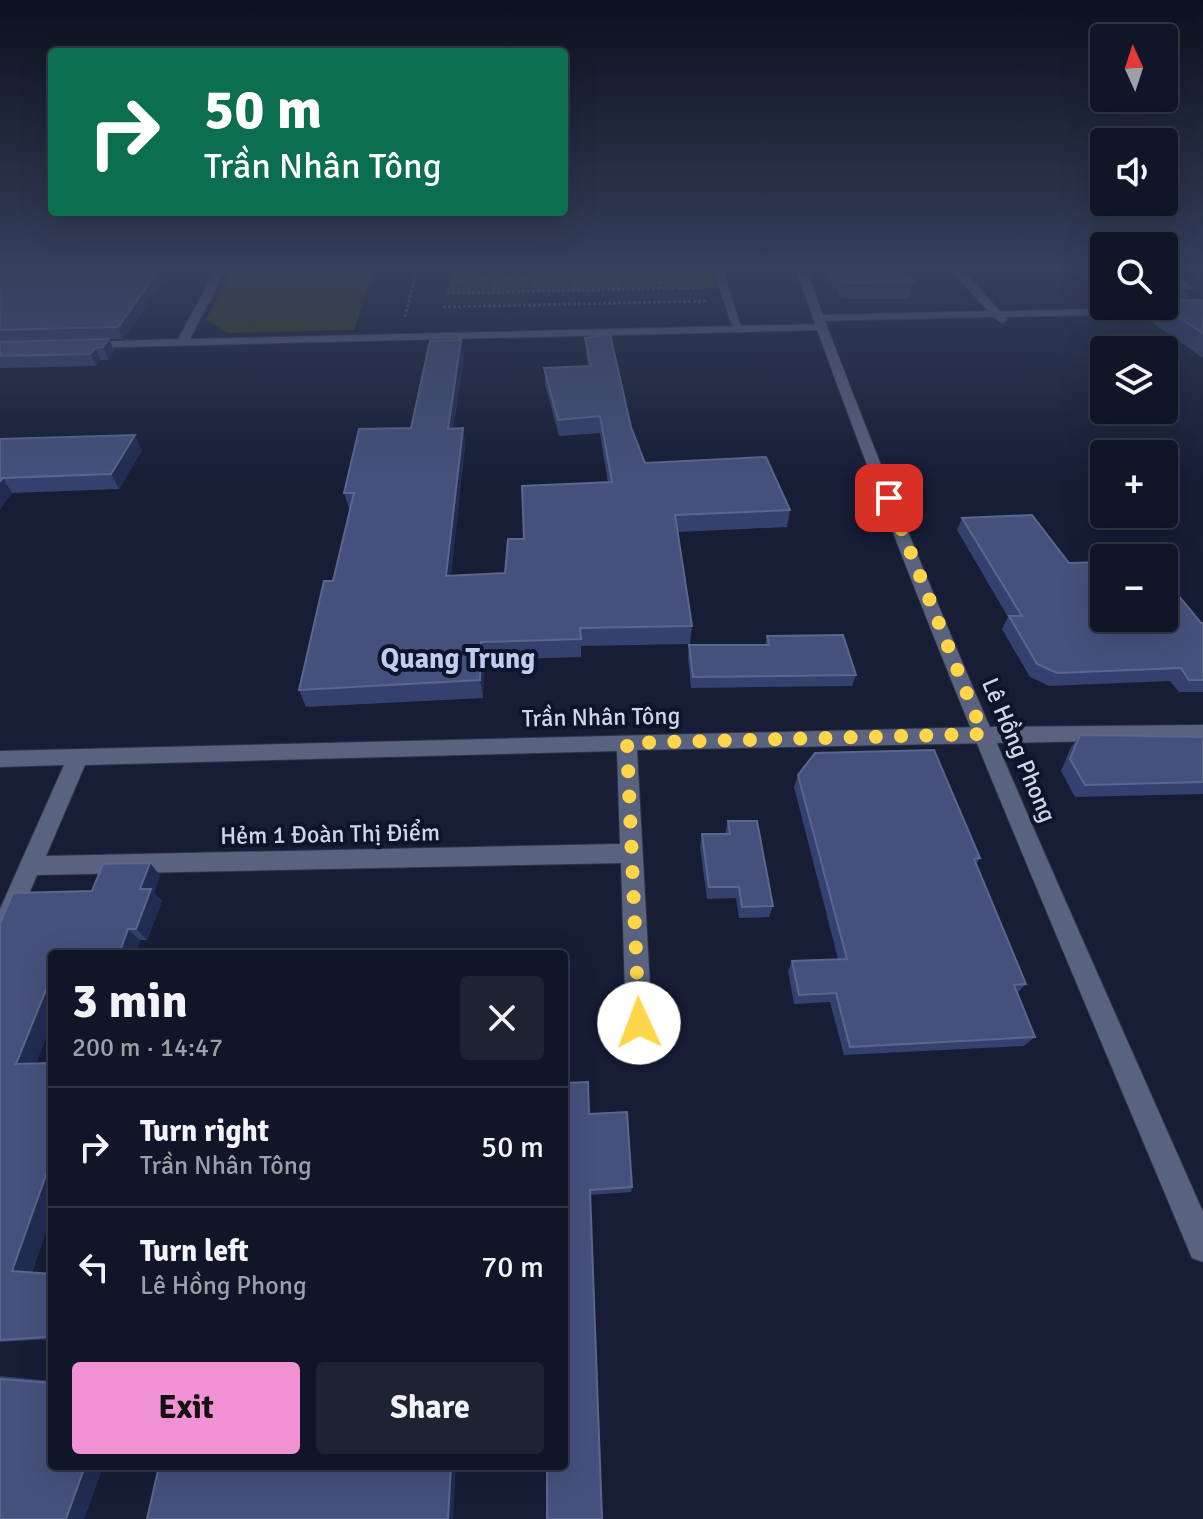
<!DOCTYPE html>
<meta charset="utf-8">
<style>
:root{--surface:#101628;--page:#1e2334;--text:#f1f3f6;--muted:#9c9fa8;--line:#303545;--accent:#f391d5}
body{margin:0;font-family:Signika,sans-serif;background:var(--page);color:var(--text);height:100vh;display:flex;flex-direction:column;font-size:30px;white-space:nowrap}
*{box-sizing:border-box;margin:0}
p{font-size:26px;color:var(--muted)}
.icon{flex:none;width:44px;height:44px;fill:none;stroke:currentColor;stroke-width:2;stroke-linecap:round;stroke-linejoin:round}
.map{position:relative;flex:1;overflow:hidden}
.side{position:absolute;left:48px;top:950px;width:520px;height:520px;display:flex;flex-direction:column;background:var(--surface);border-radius:8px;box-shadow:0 8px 32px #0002,0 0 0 2px var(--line)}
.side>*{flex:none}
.banner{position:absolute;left:48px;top:48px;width:520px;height:168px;border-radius:8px;box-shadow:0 8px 32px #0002,0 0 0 2px var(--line);background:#0b6e4f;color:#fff;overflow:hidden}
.needle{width:52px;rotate:357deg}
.controls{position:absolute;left:1090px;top:24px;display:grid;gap:16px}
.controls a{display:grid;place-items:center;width:88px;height:88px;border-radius:8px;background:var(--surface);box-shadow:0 8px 32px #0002,0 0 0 2px var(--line);font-size:40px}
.pin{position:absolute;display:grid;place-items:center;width:68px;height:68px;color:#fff;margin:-34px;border-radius:16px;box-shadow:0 4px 12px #0006}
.me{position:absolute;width:88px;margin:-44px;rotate:358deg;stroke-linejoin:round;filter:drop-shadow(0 0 6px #0008)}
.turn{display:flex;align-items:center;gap:28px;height:168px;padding:0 24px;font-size:36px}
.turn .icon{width:104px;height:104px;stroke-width:2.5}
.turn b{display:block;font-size:56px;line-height:68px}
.round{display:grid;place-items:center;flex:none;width:84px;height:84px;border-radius:8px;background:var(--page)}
.overview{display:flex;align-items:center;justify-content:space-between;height:136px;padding:0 24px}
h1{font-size:48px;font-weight:800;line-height:60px}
.action{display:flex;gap:16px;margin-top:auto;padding:16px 24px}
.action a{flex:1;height:92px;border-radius:8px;background:var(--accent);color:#111;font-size:32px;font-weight:800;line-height:92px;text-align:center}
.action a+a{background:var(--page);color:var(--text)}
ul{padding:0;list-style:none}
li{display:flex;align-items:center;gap:24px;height:120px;padding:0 24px;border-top:2px solid var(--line)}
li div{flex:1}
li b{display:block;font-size:30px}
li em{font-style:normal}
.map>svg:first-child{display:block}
.green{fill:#3b3f0f}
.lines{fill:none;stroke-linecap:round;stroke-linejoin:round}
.service-casing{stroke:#303548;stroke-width:2}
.pedestrian-casing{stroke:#303548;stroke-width:2}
.minor-casing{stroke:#303548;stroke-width:2}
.tertiary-casing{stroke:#303548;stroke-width:2}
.path{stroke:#5c6378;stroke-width:3;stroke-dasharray:3 2;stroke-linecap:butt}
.service{fill:#59637f;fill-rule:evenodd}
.pedestrian{fill:#59637f;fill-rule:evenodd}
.minor{fill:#59637f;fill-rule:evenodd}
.tertiary{fill:#59637f;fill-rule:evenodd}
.wall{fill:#34416f}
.shaded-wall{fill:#212c52}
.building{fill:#45517c;stroke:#5a668c;stroke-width:2}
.route{stroke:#ffd54a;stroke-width:14;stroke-dasharray:0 25.2}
.labels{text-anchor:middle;stroke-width:8;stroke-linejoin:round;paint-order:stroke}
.street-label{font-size:24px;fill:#d0d6e6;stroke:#0d142b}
.quarter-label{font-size:28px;font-weight:bold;fill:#c1cded;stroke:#0d142b}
</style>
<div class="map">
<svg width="1203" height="1519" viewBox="0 0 1203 1519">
<rect width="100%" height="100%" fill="#161d35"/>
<g class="green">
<polygon points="234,267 375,267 354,330 227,333 206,319"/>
<polygon points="453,267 716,267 724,288 447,293"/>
</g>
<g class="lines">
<defs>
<polygon id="service" points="948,267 959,267 1000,311 1203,307 1203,313 1005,317 1007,320 1002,323 994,317 818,321 813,318 818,315 988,311"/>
<polygon id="pedestrian" points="712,267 722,267 742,330 733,328"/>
<g id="minor">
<polygon points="217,267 227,267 190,339 821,324 826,327 821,330 84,348 78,345 84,342 178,339"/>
<path d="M1203,725V739L637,750L652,1023L648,1032L639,1036L630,1032L626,1023L621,863L37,875L8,943L0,946V909L64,765L0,767V751L983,727ZM617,751L620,844L46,856L85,765Z"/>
</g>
<path id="tertiary" d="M795,267H805C923,588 1065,899 1203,1212V1262L1192,1258C1055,930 912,603 795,267Z"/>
</defs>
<use href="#service" class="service-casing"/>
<use href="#pedestrian" class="pedestrian-casing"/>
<use href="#minor" class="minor-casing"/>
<use href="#tertiary" class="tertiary-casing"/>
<g class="path">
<polyline points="496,267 493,293 536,291"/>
<polyline points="535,267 536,291 703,288"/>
<polyline points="573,267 575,290"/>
<polyline points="614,267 618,289"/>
<polyline points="655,267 661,289"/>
<polyline points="450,280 698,274"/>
<polyline points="447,293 493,293"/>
<polyline points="443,307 706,301"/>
<polyline points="405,317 417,267"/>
</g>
<use href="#service" class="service"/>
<use href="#pedestrian" class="pedestrian"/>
<use href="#minor" class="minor"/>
<use href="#tertiary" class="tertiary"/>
</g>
<g class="wall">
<polygon points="0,267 173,267 123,339 107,339 109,339 114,351 108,360 101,360 96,366 0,368"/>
<polygon points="826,267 902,267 913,282 909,299 841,299 825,271"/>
<polygon points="1083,267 1104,267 1104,285"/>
<polygon points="1164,269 1191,288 1184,300 1203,300 1203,358 1145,317 1151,306 1164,306"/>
<polygon points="585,338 631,427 645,463 790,510 787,527 678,532 692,626 690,644 581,646 581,657 484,660 483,698 306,707 299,690 333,581 350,511 344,493 411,428 464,356 453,429 463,428 465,445 451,575 505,573 524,539 608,483 600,433 559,436 545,384 544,368 588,367 586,354"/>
<polygon points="0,439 142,450 119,489 12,493 0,509"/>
<polygon points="962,518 1069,563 1203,623 1203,692 1179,692 1170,681 1049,686 1030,677 1002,629 1008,617 957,530"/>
<polygon points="767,636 856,675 852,686 691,688 688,657 689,645 765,645"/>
<polygon points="1080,735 1203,737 1203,794 1075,797 1061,771 1071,747"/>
<polygon points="798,775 980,858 976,864 1026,984 1017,993 1035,1037 1024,1046 844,1055 830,1002 794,1004 788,971 792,961 838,959 794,787"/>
<polygon points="728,821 773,906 769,917 739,918 736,898 707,899 700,846 702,834 725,834"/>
<polygon points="160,875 154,893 162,901 147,940 140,940 135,954 52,954 52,1022 36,1063 52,1063 52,1213 32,1272 52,1274 52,1339 0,1342 0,923 92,891"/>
<polygon points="589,1114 632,1187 631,1192 590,1195 547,1519"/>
<polygon points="0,1376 52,1381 52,1466 103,1466 84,1519 0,1519"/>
</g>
<g class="shaded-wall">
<polygon points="0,267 7,267 10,273 0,280"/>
<polygon points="161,267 173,267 123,339 118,327"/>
<polygon points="109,339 114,351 108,360 103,347"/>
<polygon points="461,340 464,356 450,446 448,429"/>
<polygon points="95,348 101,360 96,366 90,354"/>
<polygon points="463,428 465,445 449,593 446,576"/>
<polygon points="135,435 142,450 119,489 111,474"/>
<polygon points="3,478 12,493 0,509 0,481"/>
<polygon points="481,642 484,660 483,698 480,680"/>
<polygon points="150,863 160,875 154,893 162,901 147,940 136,929 140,889"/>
<polygon points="128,929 140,940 135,954 119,954"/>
<polygon points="52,975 52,1022 32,1073 16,1064"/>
<polygon points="46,1175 52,1177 52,1213 31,1274 12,1271"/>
<polygon points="52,1324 52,1337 46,1337"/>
<polygon points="85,1466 103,1466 84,1519 66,1519"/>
<polygon points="451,1466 456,1466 453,1519 448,1519"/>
</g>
<g class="building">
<polygon points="13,267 161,267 118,327 0,330 0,278 13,269"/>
<polygon points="835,267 902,267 913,282 844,283"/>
<polygon points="1164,269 1191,288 1164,288"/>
<polygon points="1164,300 1203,300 1203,333 1162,306 1164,306"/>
<polygon points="610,334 631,427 645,463 766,457 790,510 675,515 692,626 580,628 581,639 481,642 480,680 299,690 324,581 333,581 354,493 344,493 359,429 411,428 430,341 461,340 448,429 463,428 446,576 505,573 508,539 524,539 522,486 612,482 600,416 558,420 544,368 591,366 585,338"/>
<polygon points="109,339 103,347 95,348 90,354 0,356 0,342"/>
<polygon points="135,435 111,474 3,478 0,481 0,439"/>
<polygon points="1032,515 1069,563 1104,562 1104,618 1164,618 1164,578 1201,623 1203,623 1203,680 1189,680 1181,668 1057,673 1037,664 1009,616 1022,616 962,518"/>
<polygon points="843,635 856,675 693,677 689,645 769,645 767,636"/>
<polygon points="1080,735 1203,737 1203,782 1085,785 1070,759"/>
<polygon points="934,750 980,858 974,859 1026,984 1014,985 1035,1037 850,1047 836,993 799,995 792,961 847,959 798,775 815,753"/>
<polygon points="728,821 757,821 773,906 742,907 739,887 709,887 702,834 730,834"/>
<polygon points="150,863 140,889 151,889 136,929 128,929 119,954 52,954 52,975 16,1064 52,1063 52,1175 46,1175 12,1271 52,1274 52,1324 46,1337 0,1340 0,923 13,893 92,891 103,864"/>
<polygon points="588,1082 589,1114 627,1112 632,1187 590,1190 602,1519 547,1519 547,1466 564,1466 564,1083"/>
<polygon points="0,1379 52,1383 52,1466 85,1466 66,1519 0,1519"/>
<polygon points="159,1466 451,1466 448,1519 147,1519"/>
</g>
<linearGradient id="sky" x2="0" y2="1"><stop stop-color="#0c101d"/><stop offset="0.56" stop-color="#36405c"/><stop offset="1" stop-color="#36405c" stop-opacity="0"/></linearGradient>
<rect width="1203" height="480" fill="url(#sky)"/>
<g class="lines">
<polyline class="route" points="639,1023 627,743 983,734 889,498"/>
</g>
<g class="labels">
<g class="street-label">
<text transform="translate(601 717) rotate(-1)" y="8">Trần Nhân Tông</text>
<text transform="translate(1019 750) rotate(67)" y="8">Lê Hồng Phong</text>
<text transform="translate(330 834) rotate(-1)" y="8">Hẻm 1 Đoàn Thị Điểm</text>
</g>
<g class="quarter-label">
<text x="458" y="668">Quang Trung</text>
</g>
</g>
</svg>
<div class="controls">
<a><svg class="needle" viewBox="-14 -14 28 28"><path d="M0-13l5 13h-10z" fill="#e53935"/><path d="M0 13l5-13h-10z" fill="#9c9fa8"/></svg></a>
<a><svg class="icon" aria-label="sound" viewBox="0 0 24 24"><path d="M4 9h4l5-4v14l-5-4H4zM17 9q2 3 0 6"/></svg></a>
<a><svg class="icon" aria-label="search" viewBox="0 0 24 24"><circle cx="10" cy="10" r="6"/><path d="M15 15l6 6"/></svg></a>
<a><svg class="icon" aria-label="layers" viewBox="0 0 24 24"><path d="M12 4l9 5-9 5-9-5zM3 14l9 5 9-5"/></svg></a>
<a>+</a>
<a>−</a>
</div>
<div class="pin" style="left:889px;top:498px;background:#d93025"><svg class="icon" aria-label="arrive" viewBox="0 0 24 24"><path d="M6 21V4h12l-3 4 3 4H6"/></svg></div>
<svg class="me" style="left:639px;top:1023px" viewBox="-20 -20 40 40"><circle r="19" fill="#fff"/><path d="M0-13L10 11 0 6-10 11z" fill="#ffd54a"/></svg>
<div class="banner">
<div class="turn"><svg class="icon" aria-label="right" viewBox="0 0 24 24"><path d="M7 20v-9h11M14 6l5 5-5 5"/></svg><div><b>50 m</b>Trần Nhân Tông</div></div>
</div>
<section class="side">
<div class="overview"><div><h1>3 min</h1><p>200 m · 14:47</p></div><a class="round"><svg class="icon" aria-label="close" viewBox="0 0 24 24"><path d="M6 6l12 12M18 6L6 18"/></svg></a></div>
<ul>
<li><svg class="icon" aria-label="right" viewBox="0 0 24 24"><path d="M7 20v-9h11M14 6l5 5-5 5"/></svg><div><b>Turn right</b><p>Trần Nhân Tông</p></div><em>50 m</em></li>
<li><svg class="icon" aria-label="left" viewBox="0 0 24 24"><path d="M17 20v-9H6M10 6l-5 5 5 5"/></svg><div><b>Turn left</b><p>Lê Hồng Phong</p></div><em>70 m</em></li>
</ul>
<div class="action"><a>Exit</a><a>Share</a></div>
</section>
</div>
